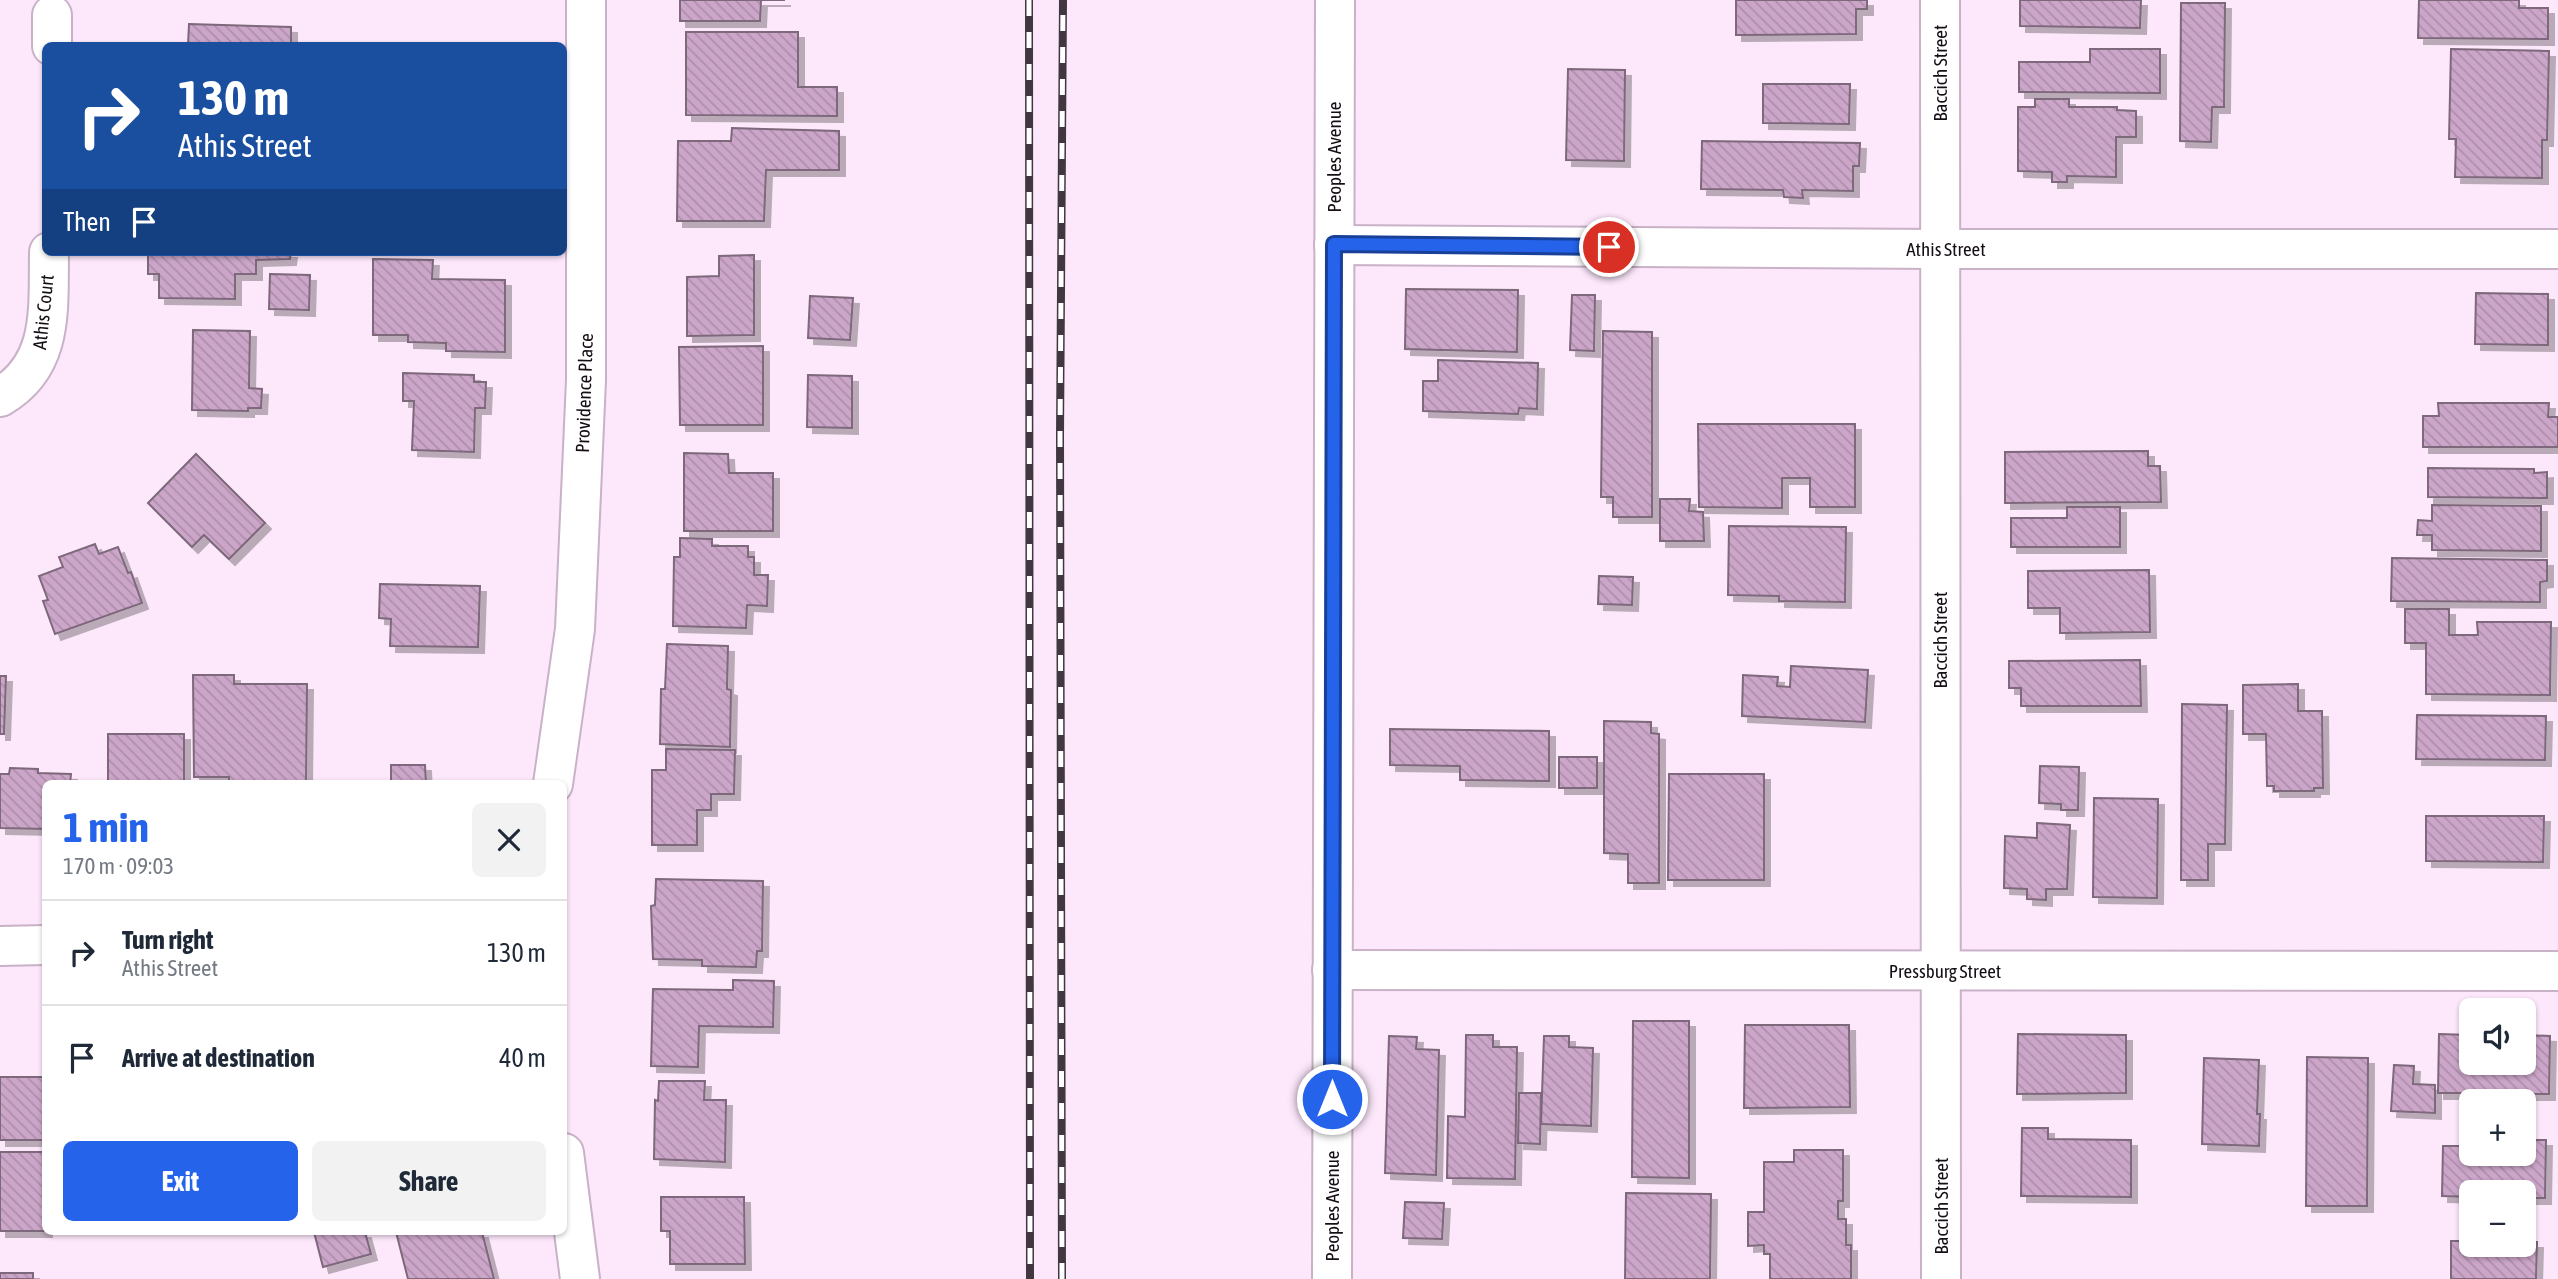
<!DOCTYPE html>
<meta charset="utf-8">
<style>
:root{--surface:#fff;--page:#f2f2f3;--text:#1f2937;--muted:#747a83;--line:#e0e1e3;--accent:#2563eb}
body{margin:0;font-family:"Asap Condensed",sans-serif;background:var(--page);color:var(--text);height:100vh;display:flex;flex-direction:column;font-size:26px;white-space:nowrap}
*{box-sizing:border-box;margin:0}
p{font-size:23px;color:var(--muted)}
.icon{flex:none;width:38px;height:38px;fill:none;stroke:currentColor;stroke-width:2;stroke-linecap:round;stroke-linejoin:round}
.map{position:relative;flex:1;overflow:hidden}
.panel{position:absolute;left:42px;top:780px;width:525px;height:455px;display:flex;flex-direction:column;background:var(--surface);border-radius:10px;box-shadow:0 2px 5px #0004}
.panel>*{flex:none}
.guide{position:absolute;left:42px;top:42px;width:525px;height:214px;border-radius:10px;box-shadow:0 2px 5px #0004;background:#1a4fa0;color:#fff;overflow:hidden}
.fabs{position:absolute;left:2459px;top:998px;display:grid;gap:14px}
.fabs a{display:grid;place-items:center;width:77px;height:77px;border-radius:10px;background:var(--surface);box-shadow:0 2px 5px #0004;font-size:35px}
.pin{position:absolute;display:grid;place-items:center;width:60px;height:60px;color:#fff;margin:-30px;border:4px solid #fff;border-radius:50%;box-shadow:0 2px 7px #0007}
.me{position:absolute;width:77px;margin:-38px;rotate:0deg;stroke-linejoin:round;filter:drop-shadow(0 0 5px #0008)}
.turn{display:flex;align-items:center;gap:24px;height:147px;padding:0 21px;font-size:32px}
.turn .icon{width:91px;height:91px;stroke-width:2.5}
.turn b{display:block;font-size:49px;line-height:60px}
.then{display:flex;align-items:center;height:66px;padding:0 21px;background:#0003;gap:14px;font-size:26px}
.round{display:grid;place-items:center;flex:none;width:74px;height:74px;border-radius:10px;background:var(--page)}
.summary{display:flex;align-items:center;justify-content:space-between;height:119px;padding:0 21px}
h1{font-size:42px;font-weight:700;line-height:52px;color:var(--accent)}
.action{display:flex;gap:14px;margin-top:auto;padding:14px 21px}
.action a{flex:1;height:80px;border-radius:10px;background:var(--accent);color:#fff;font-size:28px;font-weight:700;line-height:80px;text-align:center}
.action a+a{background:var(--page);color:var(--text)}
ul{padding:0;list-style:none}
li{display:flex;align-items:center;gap:21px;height:105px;padding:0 21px;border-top:2px solid var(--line)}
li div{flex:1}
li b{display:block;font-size:26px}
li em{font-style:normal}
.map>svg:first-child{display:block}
.building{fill:url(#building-back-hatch);stroke:#7d677b;stroke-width:2;filter:url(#shadow)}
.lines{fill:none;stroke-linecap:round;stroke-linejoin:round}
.minor-casing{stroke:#c9b1c7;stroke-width:42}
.minor{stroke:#fff;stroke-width:38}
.rail-casing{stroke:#413740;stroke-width:8}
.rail{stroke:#fff;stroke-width:5;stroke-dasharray:16;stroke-linecap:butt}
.route-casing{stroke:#184099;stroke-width:18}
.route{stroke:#2563eb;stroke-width:12}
.labels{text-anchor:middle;stroke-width:5;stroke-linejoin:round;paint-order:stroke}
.street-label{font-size:19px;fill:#160e15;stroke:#fff}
</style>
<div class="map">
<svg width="2558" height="1279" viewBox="0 0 2558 1279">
<defs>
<pattern id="building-back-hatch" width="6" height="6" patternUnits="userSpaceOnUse" patternTransform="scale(1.75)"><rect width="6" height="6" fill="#cca6c9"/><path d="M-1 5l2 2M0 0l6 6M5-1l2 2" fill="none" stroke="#ae8eac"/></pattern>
<filter id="shadow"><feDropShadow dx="6" dy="6" stdDeviation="0" flood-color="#0004"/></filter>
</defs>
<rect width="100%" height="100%" fill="#fde8fb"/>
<g class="building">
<polygon points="680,0 785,0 761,0 760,21 680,21"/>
<polygon points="1736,0 1867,0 1867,9 1856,9 1856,34 1736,35"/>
<polygon points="2020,0 2141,0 2140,28 2020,26"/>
<polygon points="2419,0 2519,0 2519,8 2548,8 2548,39 2418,38"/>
<polygon points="2181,3 2225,3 2224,107 2212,107 2211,142 2180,141"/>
<polygon points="189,24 291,27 291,46 185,46 188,45"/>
<polygon points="686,32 798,32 798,87 837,87 837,116 686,115"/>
<polygon points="2090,49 2160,49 2160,93 2019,92 2019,62 2090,62"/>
<polygon points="2451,49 2549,51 2547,140 2542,140 2542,178 2455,177 2456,139 2449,139"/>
<polygon points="1568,69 1625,70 1624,161 1566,160"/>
<polygon points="1763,84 1850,84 1849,124 1763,123"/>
<polygon points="2035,99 2069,99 2069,107 2117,107 2117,110 2136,111 2136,137 2116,137 2116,177 2067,176 2067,182 2052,182 2052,172 2018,171 2018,107 2035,107"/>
<polygon points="732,128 839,131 839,170 766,170 764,221 677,221 678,141 731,141"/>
<polygon points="1702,141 1860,143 1859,166 1853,166 1853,191 1802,190 1803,198 1784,197 1783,190 1701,189"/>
<polygon points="148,252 291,252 290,259 256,260 256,274 235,274 235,299 159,298 159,274 148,274"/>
<polygon points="754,255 754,335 687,336 687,277 719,276 719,256"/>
<polygon points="373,259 433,260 432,279 505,280 505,352 446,351 446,343 408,342 408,335 373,335"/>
<polygon points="270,274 310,275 309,310 269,309"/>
<polygon points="1406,289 1518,290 1517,352 1405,349"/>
<polygon points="2476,293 2548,294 2548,345 2475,344"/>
<polygon points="1572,295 1595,295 1594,351 1570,350"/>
<polygon points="810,296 853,298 850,340 808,338"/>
<polygon points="193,330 250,331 249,388 262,389 261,408 248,408 248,411 192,410"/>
<polygon points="1603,331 1652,332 1652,517 1613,517 1613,497 1601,497"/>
<polygon points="763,346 763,425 680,425 679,347"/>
<polygon points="1438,360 1538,363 1537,409 1519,408 1518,414 1423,411 1423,381 1438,381"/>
<polygon points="403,373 474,375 474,382 486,382 485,408 475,408 474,452 412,450 414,401 403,401"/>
<polygon points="808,375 852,376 852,428 807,427"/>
<polygon points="2438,403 2549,403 2548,417 2558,417 2558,447 2423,447 2423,416 2439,416"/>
<polygon points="1698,424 1855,424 1855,507 1810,507 1810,478 1782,478 1782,508 1699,507"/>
<polygon points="2148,451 2148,466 2160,466 2161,502 2005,503 2005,452"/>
<polygon points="684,453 728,454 729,473 773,473 773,531 684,531"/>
<polygon points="196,454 265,523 229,559 204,535 192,547 148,503"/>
<polygon points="2428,468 2534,469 2534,473 2547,472 2547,498 2428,497"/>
<polygon points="1660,499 1690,499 1689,511 1703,512 1704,541 1660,541"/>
<polygon points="2432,505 2541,506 2541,551 2432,550 2432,535 2417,535 2418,520 2432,521"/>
<polygon points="2067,507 2120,507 2120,547 2011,547 2011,518 2067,518"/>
<polygon points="1729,526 1846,527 1845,602 1779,601 1779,596 1728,595"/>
<polygon points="680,538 712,539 712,546 748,546 748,557 754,557 754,575 768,575 767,606 747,605 746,628 673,626 674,557 680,557"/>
<polygon points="95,544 99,554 118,547 128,573 131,572 142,603 55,634 43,601 48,600 39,576 63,567 59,557"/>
<polygon points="2392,558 2547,560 2547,581 2540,582 2540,602 2391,601"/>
<polygon points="2149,570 2150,632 2060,633 2060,608 2028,608 2028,571"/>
<polygon points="1599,576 1633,577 1632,605 1598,604"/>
<polygon points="380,584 480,586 478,647 390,646 391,619 379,618"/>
<polygon points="2405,609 2449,609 2449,635 2478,635 2477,622 2551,622 2550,695 2426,694 2426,643 2405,643"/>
<polygon points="667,644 728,646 727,689 731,690 730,747 660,744 661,689 665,689"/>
<polygon points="2140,660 2141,706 2021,706 2021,688 2009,688 2009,661"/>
<polygon points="1791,666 1868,670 1865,722 1742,716 1743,675 1778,677 1777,686 1790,687"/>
<polygon points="193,675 234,675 234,684 307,684 306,784 229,784 229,777 194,777"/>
<polygon points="0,676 6,676 4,734 0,734"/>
<polygon points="2298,684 2298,711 2322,711 2323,788 2314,788 2314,791 2274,791 2274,786 2267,786 2266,734 2243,734 2243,685"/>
<polygon points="2182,704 2227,705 2225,844 2208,844 2208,880 2181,880"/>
<polygon points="2417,715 2546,716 2545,760 2416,759"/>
<polygon points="1604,721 1651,722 1651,733 1659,734 1659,883 1628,883 1628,854 1604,853"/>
<polygon points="1390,729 1549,731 1549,781 1460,780 1460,766 1390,765"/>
<rect x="108" y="734" width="76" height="50"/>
<polygon points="666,749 735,750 734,794 711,794 711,810 697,810 697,845 652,845 652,770 666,770"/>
<rect x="1559" y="757" width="38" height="31"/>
<polygon points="391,765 425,765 426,784 391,784"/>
<polygon points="2040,766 2079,767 2078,810 2061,810 2061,804 2039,803"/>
<polygon points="10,768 38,769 38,773 71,774 70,784 46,784 46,829 0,828 0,774 9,774"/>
<polygon points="1669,774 1764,774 1764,880 1668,880"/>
<polygon points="2094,798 2158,799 2157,898 2093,897"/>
<polygon points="2426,816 2544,816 2543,862 2426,861"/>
<polygon points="2037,823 2070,825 2067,889 2046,889 2046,900 2027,899 2027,889 2004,888 2005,836 2037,838"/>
<polygon points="656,879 763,881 762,951 757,951 756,967 702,966 702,960 653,959 651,906 655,905"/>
<polygon points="733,980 774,981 773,1027 699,1026 698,1067 651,1066 653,989 733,990"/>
<polygon points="1633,1021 1689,1021 1689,1178 1632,1177"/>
<polygon points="1745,1025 1849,1025 1850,1107 1744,1108"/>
<polygon points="2018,1034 2126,1035 2126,1093 2017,1094"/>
<polygon points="2439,1034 2471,1035 2471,1062 2524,1062 2524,1035 2550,1036 2549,1094 2492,1094 2492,1096 2464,1097 2464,1093 2438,1093"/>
<polygon points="1466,1035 1493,1035 1493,1047 1517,1047 1515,1179 1447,1178 1448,1116 1465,1117"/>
<polygon points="1389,1036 1417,1037 1416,1049 1439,1050 1436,1175 1385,1173"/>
<polygon points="1544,1036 1569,1036 1569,1047 1593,1048 1591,1126 1541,1124"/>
<polygon points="2307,1057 2368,1058 2367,1206 2306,1206"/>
<polygon points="2204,1058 2259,1060 2257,1114 2260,1114 2259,1146 2202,1144"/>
<polygon points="2394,1065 2414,1066 2413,1084 2435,1085 2435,1113 2391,1111"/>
<rect x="0" y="1077" width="46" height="63"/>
<polygon points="659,1081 705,1081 704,1100 726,1100 725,1162 654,1159 655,1100 658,1101"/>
<polygon points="1519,1093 1541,1093 1540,1144 1518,1143"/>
<polygon points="2022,1128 2048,1128 2048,1139 2131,1140 2131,1197 2021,1196"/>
<polygon points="2460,1139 2471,1139 2471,1153 2524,1153 2524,1140 2546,1140 2545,1198 2524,1198 2524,1192 2471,1192 2471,1197 2442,1196 2443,1146 2460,1146"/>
<polygon points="1794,1150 1843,1150 1843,1201 1838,1201 1838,1219 1846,1219 1846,1245 1851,1245 1851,1279 1770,1279 1770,1254 1764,1254 1764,1245 1748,1246 1748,1212 1764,1212 1764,1162 1794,1162"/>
<rect x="0" y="1152" width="46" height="79"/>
<polygon points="1626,1193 1711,1194 1710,1279 1625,1279"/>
<polygon points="661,1197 744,1197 745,1264 670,1264 670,1231 661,1231"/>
<polygon points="1405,1202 1444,1203 1442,1239 1403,1238"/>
<polygon points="314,1232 365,1232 371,1254 323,1267"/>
<polygon points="396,1232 482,1232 494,1279 408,1279"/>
<polygon points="2451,1241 2471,1241 2471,1244 2524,1244 2524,1242 2537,1242 2536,1279 2451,1279"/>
<rect x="0" y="1273" width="33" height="6"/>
</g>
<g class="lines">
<defs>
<g id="minor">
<polyline points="1940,0 1941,1279"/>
<polyline points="52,46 52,15"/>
<polyline points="1334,245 1940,249 2558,249"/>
<path d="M0,397C55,365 48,308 49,252"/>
<polyline points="553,784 575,629 586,380 586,0"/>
<polyline points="0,946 46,945"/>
<polyline points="1332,970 2558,971"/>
<polyline points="564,1153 580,1279"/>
<polyline points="1332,1279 1335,0"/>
</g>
</defs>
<use href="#minor" class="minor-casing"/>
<use href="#minor" class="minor"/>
<defs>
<g id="rail">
<polyline points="1029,0 1030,1279"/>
<polyline points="1062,1279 1060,436 1063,0"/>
</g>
</defs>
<use href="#rail" class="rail-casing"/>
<use href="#rail" class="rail"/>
</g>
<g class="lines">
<defs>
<polyline id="route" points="1332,1099 1334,244 1609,247"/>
</defs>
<use href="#route" class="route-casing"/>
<use href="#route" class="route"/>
</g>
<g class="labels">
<g class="street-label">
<text transform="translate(1940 73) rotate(-90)" y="7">Baccich Street</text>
<text transform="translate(1334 157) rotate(-90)" y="7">Peoples Avenue</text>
<text x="1946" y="256">Athis Street</text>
<text transform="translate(43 312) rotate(-84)" y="7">Athis Court</text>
<text transform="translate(584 393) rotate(-88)" y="7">Providence Place</text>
<text transform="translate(1940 640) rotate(-90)" y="7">Baccich Street</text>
<text x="1945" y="978">Pressburg Street</text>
<text transform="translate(1332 1206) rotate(-90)" y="7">Peoples Avenue</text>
<text transform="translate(1941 1206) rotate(-90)" y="7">Baccich Street</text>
</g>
</g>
</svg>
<div class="fabs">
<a><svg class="icon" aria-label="sound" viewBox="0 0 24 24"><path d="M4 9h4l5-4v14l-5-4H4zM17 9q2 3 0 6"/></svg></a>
<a>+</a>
<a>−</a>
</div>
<div class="pin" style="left:1609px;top:247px;background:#d93025"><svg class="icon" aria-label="arrive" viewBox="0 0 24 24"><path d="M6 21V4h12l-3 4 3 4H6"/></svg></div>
<svg class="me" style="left:1332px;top:1099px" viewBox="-20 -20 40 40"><circle r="17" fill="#2563eb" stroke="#fff" stroke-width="3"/><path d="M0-11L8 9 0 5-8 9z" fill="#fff"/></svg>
<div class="guide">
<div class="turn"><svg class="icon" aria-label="right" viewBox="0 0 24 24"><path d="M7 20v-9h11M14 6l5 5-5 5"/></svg><div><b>130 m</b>Athis Street</div></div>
<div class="then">Then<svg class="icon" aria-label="arrive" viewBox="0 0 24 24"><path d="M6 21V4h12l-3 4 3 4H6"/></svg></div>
</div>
<section class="panel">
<div class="summary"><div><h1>1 min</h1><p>170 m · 09:03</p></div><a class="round"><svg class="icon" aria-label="close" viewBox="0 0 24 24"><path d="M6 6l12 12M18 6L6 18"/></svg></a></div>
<ul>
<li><svg class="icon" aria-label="right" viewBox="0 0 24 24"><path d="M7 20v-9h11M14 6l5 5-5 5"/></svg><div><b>Turn right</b><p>Athis Street</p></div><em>130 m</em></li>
<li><svg class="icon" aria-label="arrive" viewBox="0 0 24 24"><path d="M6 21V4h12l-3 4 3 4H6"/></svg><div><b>Arrive at destination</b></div><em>40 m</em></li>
</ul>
<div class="action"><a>Exit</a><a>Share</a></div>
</section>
</div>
